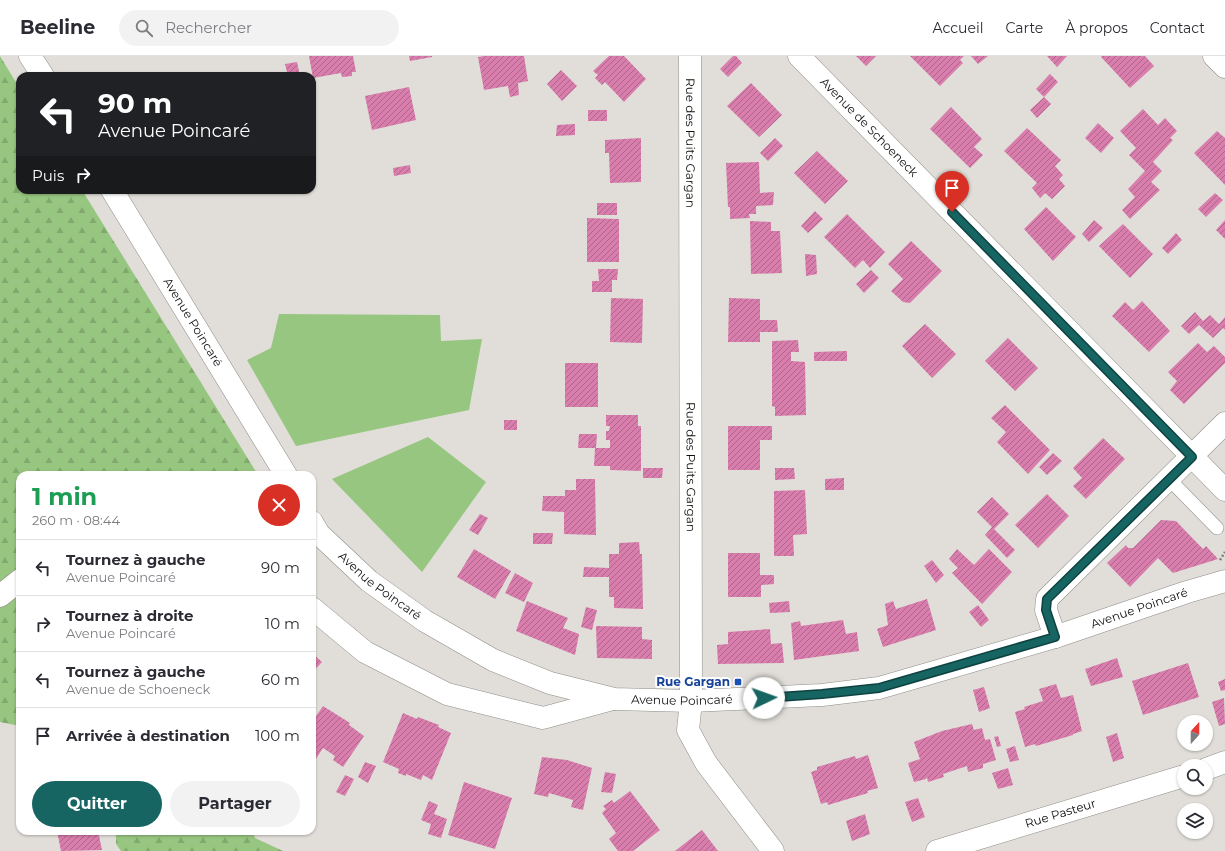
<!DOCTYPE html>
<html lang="fr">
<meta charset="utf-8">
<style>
:root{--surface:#fff;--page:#f2f2f3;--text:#2b2b33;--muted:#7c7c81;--line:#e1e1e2;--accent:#166562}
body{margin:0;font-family:Montserrat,sans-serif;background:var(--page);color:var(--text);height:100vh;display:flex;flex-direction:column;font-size:15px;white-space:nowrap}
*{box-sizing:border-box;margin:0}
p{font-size:13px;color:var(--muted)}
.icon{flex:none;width:22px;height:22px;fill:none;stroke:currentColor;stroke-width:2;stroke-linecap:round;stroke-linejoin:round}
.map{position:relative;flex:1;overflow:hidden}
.details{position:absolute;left:16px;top:415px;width:300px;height:364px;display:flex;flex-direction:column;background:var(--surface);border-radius:12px;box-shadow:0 1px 3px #0004}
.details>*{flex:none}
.banner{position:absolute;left:16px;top:16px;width:300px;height:122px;border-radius:12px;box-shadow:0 1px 3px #0004;background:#202124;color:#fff;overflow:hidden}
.needle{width:26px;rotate:21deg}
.fabs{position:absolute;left:1177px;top:659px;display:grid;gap:8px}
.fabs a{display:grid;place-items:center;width:36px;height:36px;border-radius:50%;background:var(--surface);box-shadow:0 1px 3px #0004;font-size:20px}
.pin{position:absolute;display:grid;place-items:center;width:34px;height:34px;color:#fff;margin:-41px -17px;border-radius:50% 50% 50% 0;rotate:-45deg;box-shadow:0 0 4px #0007}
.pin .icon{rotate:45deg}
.me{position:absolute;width:44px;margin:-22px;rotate:87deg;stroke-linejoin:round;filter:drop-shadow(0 0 3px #0008)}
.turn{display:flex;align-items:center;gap:14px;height:84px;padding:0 16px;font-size:18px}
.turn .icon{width:52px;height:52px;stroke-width:2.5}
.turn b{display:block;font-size:28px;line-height:34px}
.then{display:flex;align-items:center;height:38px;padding:0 16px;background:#0003;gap:8px;font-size:15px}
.round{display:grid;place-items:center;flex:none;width:42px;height:42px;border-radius:21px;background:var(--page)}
.headline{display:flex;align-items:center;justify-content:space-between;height:68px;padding:0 16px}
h1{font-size:24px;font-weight:700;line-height:30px;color:#1e9e55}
.cta{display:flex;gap:8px;margin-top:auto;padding:8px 16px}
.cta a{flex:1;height:46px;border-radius:24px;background:var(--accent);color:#fff;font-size:16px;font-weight:700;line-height:46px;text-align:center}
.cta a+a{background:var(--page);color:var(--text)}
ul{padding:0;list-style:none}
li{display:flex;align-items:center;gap:12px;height:56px;padding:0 16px;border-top:1px solid var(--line)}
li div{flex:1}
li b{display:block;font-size:15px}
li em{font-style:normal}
header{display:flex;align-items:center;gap:24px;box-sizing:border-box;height:56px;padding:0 20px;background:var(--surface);border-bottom:1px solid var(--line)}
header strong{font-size:19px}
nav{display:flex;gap:22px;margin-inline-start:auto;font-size:14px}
.search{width:280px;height:36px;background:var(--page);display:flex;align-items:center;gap:10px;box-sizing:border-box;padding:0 14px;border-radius:22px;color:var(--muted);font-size:15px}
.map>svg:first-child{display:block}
.forest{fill:url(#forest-firs)}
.park{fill:#97c680}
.building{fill:url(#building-hatch)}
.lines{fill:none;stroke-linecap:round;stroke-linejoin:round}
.service-casing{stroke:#908d88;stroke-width:14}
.minor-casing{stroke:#908d88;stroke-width:23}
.tertiary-casing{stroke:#908d88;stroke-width:23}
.path{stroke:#7d7b78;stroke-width:2.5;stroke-dasharray:2 2;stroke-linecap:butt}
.service{stroke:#fff;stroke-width:13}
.minor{stroke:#fff;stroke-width:22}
.tertiary{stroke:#fff;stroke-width:22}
.route-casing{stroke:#0e4240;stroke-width:10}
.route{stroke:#166562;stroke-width:7}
.transit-dot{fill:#1a4fb4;stroke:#fff;stroke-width:1.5}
.labels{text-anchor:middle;stroke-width:4;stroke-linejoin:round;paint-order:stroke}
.street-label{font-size:12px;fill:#0f0e0d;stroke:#fff}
.transit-label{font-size:12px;font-weight:bold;fill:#164399;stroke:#fff;text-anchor:end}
</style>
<header>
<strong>Beeline</strong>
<div class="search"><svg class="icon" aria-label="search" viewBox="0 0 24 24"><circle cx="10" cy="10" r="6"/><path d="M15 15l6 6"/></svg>Rechercher</div>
<nav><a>Accueil</a><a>Carte</a><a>À propos</a><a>Contact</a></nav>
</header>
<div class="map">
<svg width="1225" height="795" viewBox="0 0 1225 795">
<defs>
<pattern id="forest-firs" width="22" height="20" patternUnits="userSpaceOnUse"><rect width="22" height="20" fill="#97c680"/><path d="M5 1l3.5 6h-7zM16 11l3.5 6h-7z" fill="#81a96d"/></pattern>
<pattern id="building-hatch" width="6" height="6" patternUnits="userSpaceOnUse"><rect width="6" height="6" fill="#d97dad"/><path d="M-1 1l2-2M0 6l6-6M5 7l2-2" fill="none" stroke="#ae658b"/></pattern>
</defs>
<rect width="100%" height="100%" fill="#e1ded9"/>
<g class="forest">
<polygon points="0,0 20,33 20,134 82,134 258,419 20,419 20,670 0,666"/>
<polygon points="116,775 252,775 255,782 283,795 121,795 116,788"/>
</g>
<g class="park">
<polygon points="279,258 440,259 441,285 482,283 469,354 296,390 247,304 271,292"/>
<polygon points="428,381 486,426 422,516 332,423"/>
</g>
<g class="building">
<polygon points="309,0 353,0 356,16 352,16 352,20 342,21 341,17 313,22"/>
<polygon points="409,0 432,0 432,1 410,5"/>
<polygon points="484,0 524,0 528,25 518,27 519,39 510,41 508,30 484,34 478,1"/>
<polygon points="609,0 624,0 646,23 624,46 605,26 602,29 595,22 598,19 593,15"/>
<polygon points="733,0 736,0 742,7 728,21 720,13"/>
<polygon points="856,0 876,0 866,10"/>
<polygon points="910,0 964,0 960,4 963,7 940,30"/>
<polygon points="971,0 988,0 978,8"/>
<polygon points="1047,0 1067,0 1057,11"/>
<polygon points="1102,0 1145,0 1154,10 1130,32 1101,1"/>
<polygon points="297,6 300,20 288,20 285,8"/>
<polygon points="561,14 577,30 562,45 547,28"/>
<polygon points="1050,18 1058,26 1044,41 1036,33"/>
<polygon points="751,27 782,59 759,81 727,50"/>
<polygon points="409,31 416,64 372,74 365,40"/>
<polygon points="1044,41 1051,48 1037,62 1030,54"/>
<polygon points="951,51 982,83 974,91 983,99 970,112 930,73"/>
<polygon points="1143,53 1158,69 1165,62 1177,75 1170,82 1173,84 1153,106 1162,115 1151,126 1160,134 1130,163 1122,154 1135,141 1128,133 1145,115 1129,99 1136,92 1120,75"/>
<rect x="588" y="54" width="19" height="11"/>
<polygon points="1098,67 1114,82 1101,97 1085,82"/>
<polygon points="575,68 575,79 556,80 557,69"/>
<polygon points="1027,72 1061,104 1055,110 1063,119 1059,123 1065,130 1052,143 1045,137 1040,142 1032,132 1037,127 1004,95"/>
<polygon points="1217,75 1225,82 1225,129 1194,97"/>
<polygon points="641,82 641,126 610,127 609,97 605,97 605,84"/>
<polygon points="775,82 783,90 768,105 760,97"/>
<polygon points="817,95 848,125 825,148 794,117"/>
<polygon points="759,106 760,137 774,136 773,149 756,150 756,158 749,158 750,162 730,163 730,151 728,151 726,107"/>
<polygon points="410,109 411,117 394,120 393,112"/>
<polygon points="1215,137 1223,144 1206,161 1198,153"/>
<rect x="597" y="147" width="20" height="12"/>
<polygon points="1046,151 1076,181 1053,205 1024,173"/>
<polygon points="815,155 823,163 808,177 801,170"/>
<polygon points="847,158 885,196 870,212 863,204 855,212 824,181"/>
<polygon points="587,162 619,163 619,206 587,206"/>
<polygon points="1094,164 1103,172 1089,186 1082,178"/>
<polygon points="1225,164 1225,183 1216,174"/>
<polygon points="750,165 771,166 771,175 780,175 782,217 751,218"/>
<polygon points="1123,168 1153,198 1130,222 1099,190"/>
<polygon points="1176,177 1182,184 1168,198 1162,192"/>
<polygon points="911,185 942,215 910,247 903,246 891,235 903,223 888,208"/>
<polygon points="805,198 816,199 817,218 806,220"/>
<polygon points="598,213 618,213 617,224 612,224 612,236 592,236 592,225 599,225"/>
<polygon points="871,214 879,222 864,237 856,228"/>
<polygon points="611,242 643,243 642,287 610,286"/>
<polygon points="729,242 760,243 760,264 777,264 778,276 760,276 760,286 728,286"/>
<polygon points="1142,245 1170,275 1149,296 1112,260 1125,246 1133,254"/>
<polygon points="1195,256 1203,265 1210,259 1219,268 1225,261 1225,274 1223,272 1213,282 1199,269 1189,278 1181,270"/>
<polygon points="925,268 956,298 932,322 902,290"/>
<polygon points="1008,282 1038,312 1015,335 985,305"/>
<polygon points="798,284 799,296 791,296 791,305 805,306 806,359 775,360 775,351 772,350 772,285"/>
<polygon points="1198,287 1207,296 1214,290 1225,301 1225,307 1184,348 1170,334 1177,325 1168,316"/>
<polygon points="847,295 847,305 814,305 814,296"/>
<rect x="565" y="307" width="33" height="44"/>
<polygon points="1005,349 1050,394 1028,418 997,386 1006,376 991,362"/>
<polygon points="606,359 638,359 638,370 641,370 641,415 610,414 610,410 594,410 595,392 578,392 579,378 597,378 596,392 610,392 610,384 606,384 606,375 609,375 610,370 606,370"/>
<rect x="504" y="364" width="13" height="10"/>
<polygon points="728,370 772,370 772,384 760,384 760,414 728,414"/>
<polygon points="1103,382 1125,403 1086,443 1073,430 1082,422 1073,412"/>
<polygon points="1053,397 1062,405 1047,419 1039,411"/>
<polygon points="643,412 663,412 662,422 643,422"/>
<polygon points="775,412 794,412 795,423 775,424"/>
<polygon points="844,422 844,434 825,434 825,423"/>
<polygon points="576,423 595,423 596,479 564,478 564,456 542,455 543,440 565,440 565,434 576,434"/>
<polygon points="805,434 807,478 793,479 794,500 774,500 774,435"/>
<polygon points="1047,438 1069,460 1038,492 1015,469"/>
<polygon points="992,441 1009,458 994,473 1015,494 1007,502 985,479 992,471 977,456"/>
<polygon points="480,458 488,462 478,479 469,474"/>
<polygon points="1161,464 1176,465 1203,493 1206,490 1218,503 1173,517 1158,502 1130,531 1107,507 1126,489 1128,492 1133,492"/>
<polygon points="533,477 553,477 552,488 533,488"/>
<polygon points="639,486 640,498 642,498 643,553 614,552 614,541 609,541 609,521 583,521 584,511 609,512 609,498 619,498 619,487"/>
<polygon points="474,493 511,515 495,543 457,521"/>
<polygon points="957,493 974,509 989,493 1012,516 982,548 952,517 958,512 949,503"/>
<polygon points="728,497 760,497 760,519 774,519 774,528 761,529 761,541 728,541"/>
<polygon points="932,504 944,519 936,527 924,510"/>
<polygon points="515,517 533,527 524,546 505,537"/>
<polygon points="927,543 936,574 883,591 877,573 888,569 885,548 893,545 896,553"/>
<polygon points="527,545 568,562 563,572 579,578 575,599 516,575"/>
<polygon points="789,545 790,556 770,557 769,547"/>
<polygon points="978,549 989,564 981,571 969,556"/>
<polygon points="586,551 597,554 592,574 581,571"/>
<polygon points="843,564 846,578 857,576 859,595 794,604 791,567 800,565 801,570"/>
<polygon points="596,570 642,571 642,583 652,584 652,603 597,602"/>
<polygon points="770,573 771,588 782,587 784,607 718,608 717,589 728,588 728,576"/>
<polygon points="312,597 322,606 312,617"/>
<polygon points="1117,602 1123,621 1091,630 1085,613"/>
<polygon points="1188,607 1199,641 1143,659 1132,625"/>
<polygon points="1225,623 1225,634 1221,635 1218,626"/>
<polygon points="1056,628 1061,642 1073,639 1082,675 1073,678 1073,679 1036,690 1035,688 1025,691 1015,656 1025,653 1024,651 1043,645 1039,633"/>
<polygon points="984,631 990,652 979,656 973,634"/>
<polygon points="1224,642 1225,668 1219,670 1212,646"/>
<polygon points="323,650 350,667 349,669 364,680 343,711 333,704 335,700 323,692 312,709 312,666"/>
<polygon points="403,657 417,663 418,661 439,669 438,671 451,677 432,724 423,719 421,724 406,718 406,720 398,717 399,713 383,706"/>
<polygon points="972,668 974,674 982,672 985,684 990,683 996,704 983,708 983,712 968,716 967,710 943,718 944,721 928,726 927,721 926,723 914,726 908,707 920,703 914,686 942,675"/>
<polygon points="1117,677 1124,702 1113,706 1106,681"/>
<polygon points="998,680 1001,690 997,691 994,681"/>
<polygon points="1015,690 1019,704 1010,706 1006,693"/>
<polygon points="868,699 878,732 867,735 868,737 828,749 827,746 821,748 811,716 817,714 817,711 855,700 856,703"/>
<polygon points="542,701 567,704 592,712 583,754 571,751 573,744 549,737 548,741 534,738"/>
<polygon points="365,706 376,710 368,727 358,721"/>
<polygon points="1008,712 1013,729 998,733 992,717"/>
<polygon points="605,716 616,718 612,737 601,736"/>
<polygon points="345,719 354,723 345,740 336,736"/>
<polygon points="464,726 512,742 495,793 448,779"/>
<polygon points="630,735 660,774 633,795 618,795 609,783 616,777 602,757 606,753 603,750 612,744 614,747"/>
<polygon points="918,742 925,761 912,766 905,746"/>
<polygon points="429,745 438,749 434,758 447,763 441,782 428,778 431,768 421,764"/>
<polygon points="865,758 870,778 852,785 846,765"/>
<polygon points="702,774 718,795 675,795"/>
<polygon points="57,775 98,775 102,794 61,795"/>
</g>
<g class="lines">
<defs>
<polyline id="service" points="1169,423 1217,472"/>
<g id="minor">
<polyline points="30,0 43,20"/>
<path id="s1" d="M690,0L691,645L688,674L706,707L773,795"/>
<path id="s2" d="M799,0L1225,434"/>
<path id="s3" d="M112,134L286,419"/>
<path id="s4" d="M312,466L319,478L369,525L425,565L493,604L550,627L614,643L691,645L822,639L879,632L1055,581L1187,536L1225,525"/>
<polyline points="0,540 20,524"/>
<polyline points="312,552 365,596 447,638 543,662 613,643"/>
<polyline points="1055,581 1046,554 1047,543 1225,367"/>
<polyline points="1206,713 1225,706"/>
<path id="s5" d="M937,795L1184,720"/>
</g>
<polyline id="tertiary" points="1214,0 1225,11"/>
</defs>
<use href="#service" class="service-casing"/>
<use href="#minor" class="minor-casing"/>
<use href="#tertiary" class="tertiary-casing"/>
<polyline class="path" points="1220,504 1225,496"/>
<use href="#service" class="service"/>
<use href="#minor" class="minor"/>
<use href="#tertiary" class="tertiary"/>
</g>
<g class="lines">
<defs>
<polyline id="route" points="764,642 822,638 879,632 1055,581 1046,554 1047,543 1192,401 952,156"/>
</defs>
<use href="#route" class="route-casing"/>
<use href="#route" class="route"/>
</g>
<rect class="transit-dot" x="734" y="622" width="8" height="8" rx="2"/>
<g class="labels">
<g class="street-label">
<text dy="4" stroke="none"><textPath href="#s2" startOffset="100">Avenue de Schoeneck</textPath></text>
<text dy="4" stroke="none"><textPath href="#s1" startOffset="87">Rue des Puits Gargan</textPath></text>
<text dy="4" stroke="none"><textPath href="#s3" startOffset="155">Avenue Poincaré</textPath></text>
<text dy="4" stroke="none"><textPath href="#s1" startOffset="411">Rue des Puits Gargan</textPath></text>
<text dy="4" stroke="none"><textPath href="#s4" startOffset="94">Avenue Poincaré</textPath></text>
<text dy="4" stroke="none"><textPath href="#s4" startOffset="895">Avenue Poincaré</textPath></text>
<text dy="4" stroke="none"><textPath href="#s4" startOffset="425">Avenue Poincaré</textPath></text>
<text dy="4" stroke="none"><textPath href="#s5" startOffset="129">Rue Pasteur</textPath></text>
</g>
<g class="transit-label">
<text x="730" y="630">Rue Gargan</text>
</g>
</g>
</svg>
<div class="fabs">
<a><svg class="needle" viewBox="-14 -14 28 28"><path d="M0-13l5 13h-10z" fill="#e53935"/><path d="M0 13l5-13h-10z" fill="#7c7c81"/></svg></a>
<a><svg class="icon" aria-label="search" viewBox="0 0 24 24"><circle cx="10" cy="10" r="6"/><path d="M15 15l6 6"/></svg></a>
<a><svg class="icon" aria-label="layers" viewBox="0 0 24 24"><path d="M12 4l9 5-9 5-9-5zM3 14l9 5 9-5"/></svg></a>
</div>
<div class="pin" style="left:952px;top:156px;background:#d93025"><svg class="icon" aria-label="arrive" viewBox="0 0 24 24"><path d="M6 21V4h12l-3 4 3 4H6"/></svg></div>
<svg class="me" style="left:764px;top:642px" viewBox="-20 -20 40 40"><circle r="19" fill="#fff"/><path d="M0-13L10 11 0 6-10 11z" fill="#166562"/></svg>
<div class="banner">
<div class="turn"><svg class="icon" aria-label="left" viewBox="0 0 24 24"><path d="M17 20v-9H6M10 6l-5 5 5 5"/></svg><div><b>90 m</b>Avenue Poincaré</div></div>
<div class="then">Puis<svg class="icon" aria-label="right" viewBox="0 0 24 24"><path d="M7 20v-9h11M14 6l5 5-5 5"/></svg></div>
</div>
<section class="details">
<div class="headline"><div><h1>1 min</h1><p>260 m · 08:44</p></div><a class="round" style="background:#d93025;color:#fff"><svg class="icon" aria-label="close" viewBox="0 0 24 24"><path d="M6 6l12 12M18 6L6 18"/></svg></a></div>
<ul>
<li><svg class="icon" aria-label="left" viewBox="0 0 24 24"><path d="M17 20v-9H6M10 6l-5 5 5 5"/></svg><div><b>Tournez à gauche</b><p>Avenue Poincaré</p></div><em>90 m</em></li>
<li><svg class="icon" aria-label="right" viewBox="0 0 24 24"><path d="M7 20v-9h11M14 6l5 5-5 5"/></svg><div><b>Tournez à droite</b><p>Avenue Poincaré</p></div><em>10 m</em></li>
<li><svg class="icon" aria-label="left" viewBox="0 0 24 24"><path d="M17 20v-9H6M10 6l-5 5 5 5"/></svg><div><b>Tournez à gauche</b><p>Avenue de Schoeneck</p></div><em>60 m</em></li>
<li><svg class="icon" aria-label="arrive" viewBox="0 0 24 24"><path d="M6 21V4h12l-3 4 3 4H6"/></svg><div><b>Arrivée à destination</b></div><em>100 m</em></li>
</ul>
<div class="cta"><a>Quitter</a><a>Partager</a></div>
</section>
</div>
